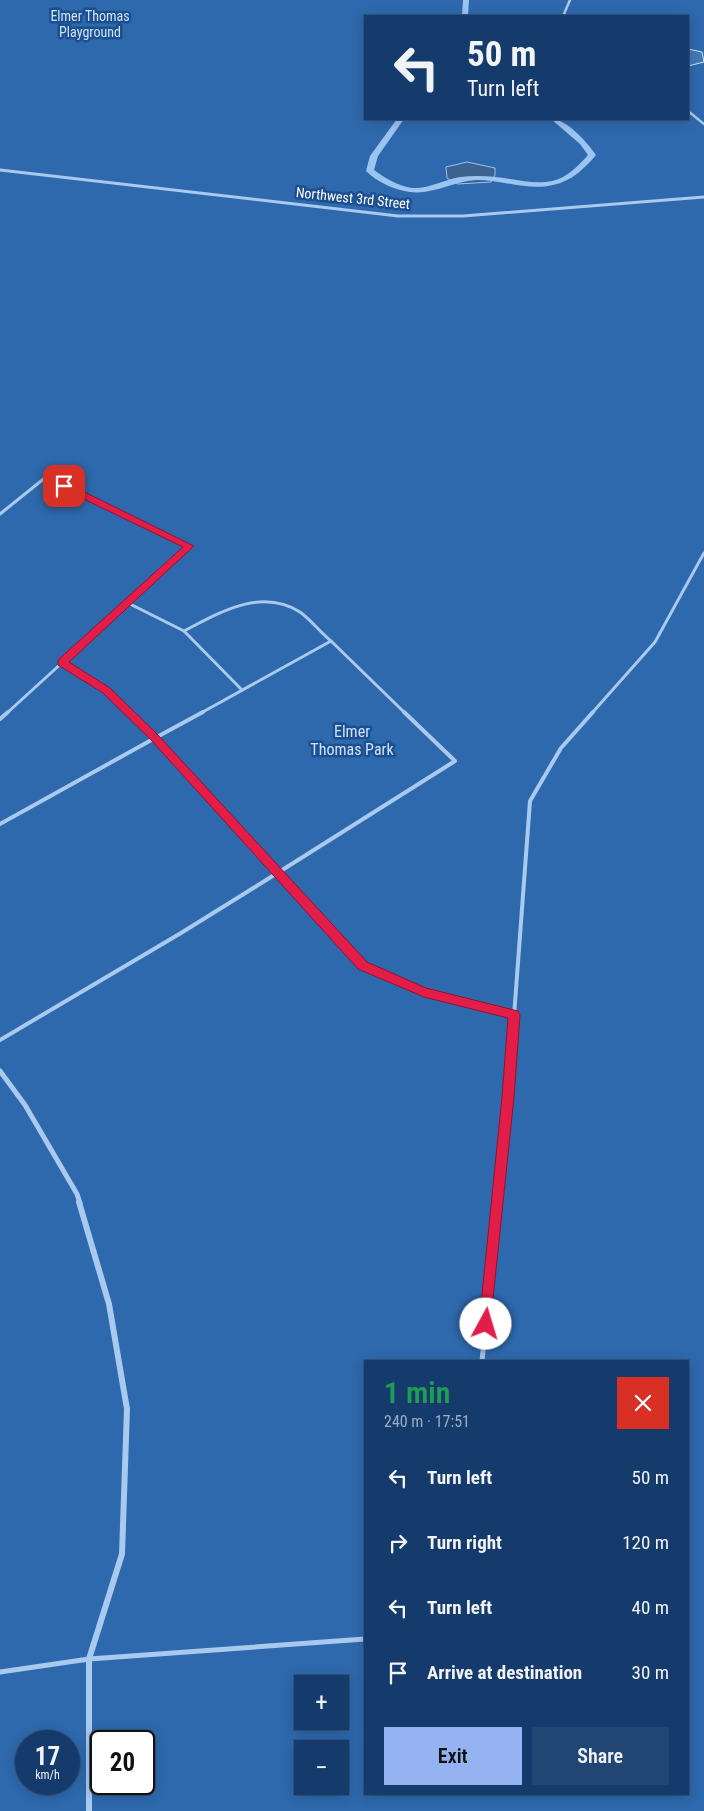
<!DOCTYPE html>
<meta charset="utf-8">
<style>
:root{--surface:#143b6b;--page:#214673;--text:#f1f3f6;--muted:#9dadc1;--line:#33557e;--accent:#95b2f1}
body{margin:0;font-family:"Roboto Condensed",sans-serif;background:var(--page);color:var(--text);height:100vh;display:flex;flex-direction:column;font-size:19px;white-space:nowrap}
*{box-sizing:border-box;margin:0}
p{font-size:16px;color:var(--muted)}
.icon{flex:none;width:28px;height:28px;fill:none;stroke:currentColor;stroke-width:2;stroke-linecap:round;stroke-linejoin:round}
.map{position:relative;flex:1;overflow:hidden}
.sheet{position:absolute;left:364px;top:1360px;width:325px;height:435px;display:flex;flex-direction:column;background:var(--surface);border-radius:0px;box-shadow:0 2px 12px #0003,0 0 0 1px var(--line)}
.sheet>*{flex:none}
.guide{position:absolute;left:364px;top:15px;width:325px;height:105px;border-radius:0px;box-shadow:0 2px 12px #0003,0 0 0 1px var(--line);background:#143b6b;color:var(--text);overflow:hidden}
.fabs{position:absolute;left:294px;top:1675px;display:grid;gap:10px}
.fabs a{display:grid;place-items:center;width:55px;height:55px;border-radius:0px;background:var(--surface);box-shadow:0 2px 12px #0003,0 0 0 1px var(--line);font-size:25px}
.speed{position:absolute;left:15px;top:1730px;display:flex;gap:10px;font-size:25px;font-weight:700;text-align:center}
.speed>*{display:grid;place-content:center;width:65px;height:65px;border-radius:50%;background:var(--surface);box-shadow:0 2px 12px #0003,0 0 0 1px var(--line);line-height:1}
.speed small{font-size:12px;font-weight:400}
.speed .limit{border:2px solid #111;border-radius:8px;background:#fff;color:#111}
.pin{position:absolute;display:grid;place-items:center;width:42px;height:42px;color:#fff;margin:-21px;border-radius:10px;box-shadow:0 2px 8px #0006}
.me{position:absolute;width:55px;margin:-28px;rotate:6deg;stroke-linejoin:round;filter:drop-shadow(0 0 4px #0008)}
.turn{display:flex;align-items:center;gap:18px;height:105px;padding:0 20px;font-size:22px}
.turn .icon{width:65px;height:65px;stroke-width:2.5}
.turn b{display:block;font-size:35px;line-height:42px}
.round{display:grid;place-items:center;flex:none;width:52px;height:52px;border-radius:0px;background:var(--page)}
.head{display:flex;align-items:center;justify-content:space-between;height:85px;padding:0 20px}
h1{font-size:30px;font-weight:600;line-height:38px;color:#1e9e55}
.action{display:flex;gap:10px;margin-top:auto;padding:10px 20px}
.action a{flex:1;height:58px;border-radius:0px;background:var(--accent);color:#111;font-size:20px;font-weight:600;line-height:58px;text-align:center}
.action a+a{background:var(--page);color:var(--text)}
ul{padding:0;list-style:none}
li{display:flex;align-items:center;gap:15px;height:65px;padding:0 20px}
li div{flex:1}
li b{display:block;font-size:19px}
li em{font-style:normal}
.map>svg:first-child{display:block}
.green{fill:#2e69ad;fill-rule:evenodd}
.water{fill:#3c6290;stroke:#9cc4f0}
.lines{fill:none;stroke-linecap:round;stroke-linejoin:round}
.stream{fill:#9cc4f0;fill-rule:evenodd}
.building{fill:#4478b7;stroke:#cfe3fa}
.service-far3{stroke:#a9c9ee;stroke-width:2.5}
.service-far2{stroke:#a9c9ee;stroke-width:3}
.service-far1{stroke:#a9c9ee;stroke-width:4}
.service{stroke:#a9c9ee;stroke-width:5}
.minor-far2{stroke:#a9c9ee;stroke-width:3}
.minor-far1{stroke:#a9c9ee;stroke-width:5}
.minor{stroke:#a9c9ee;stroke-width:6}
.route{fill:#e11d48;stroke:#92132f}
.labels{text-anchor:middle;stroke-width:5;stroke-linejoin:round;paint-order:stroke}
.far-park-label{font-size:14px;fill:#cfe3fa;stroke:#1b4f8f}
.far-street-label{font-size:14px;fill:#fff;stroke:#1b4f8f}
.park-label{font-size:16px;fill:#cfe3fa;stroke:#1b4f8f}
</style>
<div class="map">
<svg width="704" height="1811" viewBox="0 0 704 1811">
<rect width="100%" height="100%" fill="#1b4f8f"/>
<path class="green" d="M0,0H704V1811H0ZM365,16H688V119H365ZM365,1361H688V1794H365ZM302,1684H340V1721H302ZM26,1741H69V1784H26ZM101,1741H144V1784H101ZM302,1749H340V1786H302Z"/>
<polygon class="water" points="467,162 495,168 495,175 491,182 458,184 447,178 446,167"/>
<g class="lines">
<g class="stream">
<polygon points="463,0 469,0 468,16 462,16"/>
<path d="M397,119H404L378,156L374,170C385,178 398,186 412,188C429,189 443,180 460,177C477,175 493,176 510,179C523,181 538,184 552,181C567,178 578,166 588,155L580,144L551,119C567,119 587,142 596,155C584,169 572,181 553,185C529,191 502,180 477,180C454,181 433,195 410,192C395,190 377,182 366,171L370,156Z"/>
</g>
</g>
<polygon class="building" points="688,49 702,52 704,62 688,66"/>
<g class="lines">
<g class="service-far3">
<polyline points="567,16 564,14 570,0"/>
<polyline points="688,111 704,124"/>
</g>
<g class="service-far2">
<polyline points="0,514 46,477 190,546 7,713"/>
<polyline points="128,603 184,631 242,690"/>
<path d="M184,631C219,613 261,587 300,612C311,620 320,632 331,641"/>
<polyline points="62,662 106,690 129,713"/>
<polyline points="201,713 331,641 405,713"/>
<polyline points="592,713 655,642 704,553"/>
</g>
<g class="service-far1">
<polyline points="128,712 155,738"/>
<polyline points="0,719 8,712"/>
<polyline points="155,738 279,872 455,761 404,712"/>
<polyline points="155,738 203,712"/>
<polyline points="0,824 155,738"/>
<polyline points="0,1040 181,933 279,872 363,966 424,993 514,1015"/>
<polyline points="498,1203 508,1097 530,801 561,748 593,712"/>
</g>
<g class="service">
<polyline points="482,1361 498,1202"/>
<polyline points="0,1672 89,1659 365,1639"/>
</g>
<polyline class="minor-far2" points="0,170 398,216 463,216 704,197"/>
<polyline class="minor-far1" points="0,1071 25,1105 77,1194 80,1203"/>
<polyline class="minor" points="79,1202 109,1304 127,1409 122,1554 89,1659 89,1811"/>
</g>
<polygon class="route" points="64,482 194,546 69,662 110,688 158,735 367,962 426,988 518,1011 520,1015 514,1097 490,1328 486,1330 481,1328 479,1324 502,1097 508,1018 424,997 358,969 151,740 103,693 58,665 58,660 183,547 61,488 59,486"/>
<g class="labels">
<g class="far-park-label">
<text x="90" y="21">Elmer Thomas<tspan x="90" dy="16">Playground</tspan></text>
</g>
<g class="far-street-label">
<text transform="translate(353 198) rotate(6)" y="5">Northwest 3rd Street</text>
</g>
<g class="park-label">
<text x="352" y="737">Elmer<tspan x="352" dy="18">Thomas Park</tspan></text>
</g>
</g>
</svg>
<div class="fabs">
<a>+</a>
<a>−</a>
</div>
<div class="speed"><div>17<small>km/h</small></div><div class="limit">20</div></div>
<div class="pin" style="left:64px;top:486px;background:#d93025"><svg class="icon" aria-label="arrive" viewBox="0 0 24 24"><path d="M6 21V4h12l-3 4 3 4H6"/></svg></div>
<svg class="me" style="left:486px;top:1324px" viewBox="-20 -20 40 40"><circle r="19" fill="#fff"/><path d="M0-13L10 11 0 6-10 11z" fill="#e11d48"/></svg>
<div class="guide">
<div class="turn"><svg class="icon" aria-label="left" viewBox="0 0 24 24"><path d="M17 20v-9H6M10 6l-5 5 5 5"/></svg><div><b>50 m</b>Turn left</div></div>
</div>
<section class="sheet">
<div class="head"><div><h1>1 min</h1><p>240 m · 17:51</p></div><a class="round" style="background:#d93025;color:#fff"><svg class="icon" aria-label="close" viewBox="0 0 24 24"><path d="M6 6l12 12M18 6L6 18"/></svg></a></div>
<ul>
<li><svg class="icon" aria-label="left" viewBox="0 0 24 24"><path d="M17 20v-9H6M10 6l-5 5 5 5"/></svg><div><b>Turn left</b></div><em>50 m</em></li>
<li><svg class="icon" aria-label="right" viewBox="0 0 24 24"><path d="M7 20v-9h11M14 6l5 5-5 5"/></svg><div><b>Turn right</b></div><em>120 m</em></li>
<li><svg class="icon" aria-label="left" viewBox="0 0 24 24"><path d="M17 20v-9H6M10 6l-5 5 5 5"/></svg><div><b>Turn left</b></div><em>40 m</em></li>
<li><svg class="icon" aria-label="arrive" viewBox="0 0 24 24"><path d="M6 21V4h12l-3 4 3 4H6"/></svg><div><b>Arrive at destination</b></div><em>30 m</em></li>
</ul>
<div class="action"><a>Exit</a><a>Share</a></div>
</section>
</div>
